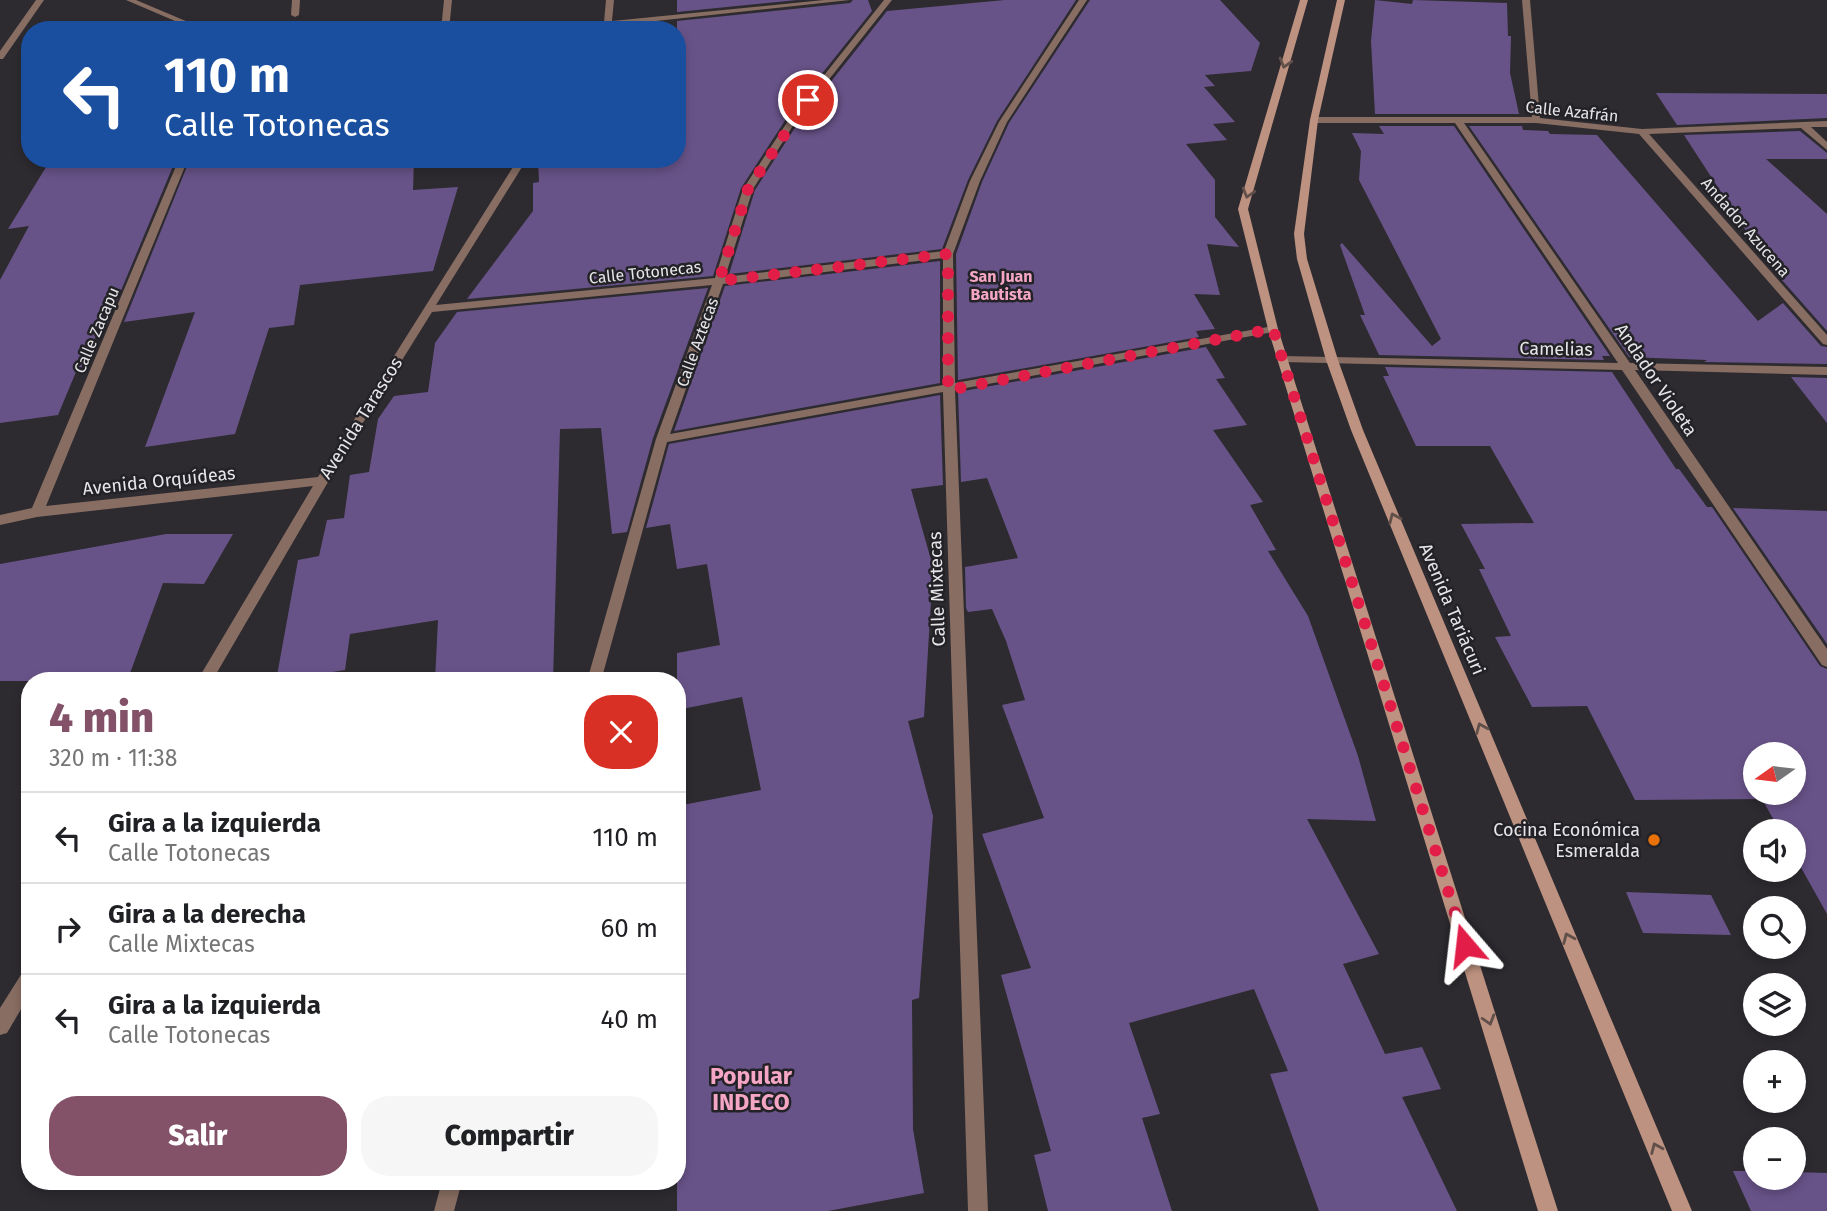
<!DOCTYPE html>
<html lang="es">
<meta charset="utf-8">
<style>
:root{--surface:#fff;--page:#f6f6f6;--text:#202124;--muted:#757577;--line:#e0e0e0;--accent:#845268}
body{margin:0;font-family:"Fira Sans",sans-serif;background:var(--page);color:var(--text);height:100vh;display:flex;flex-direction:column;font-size:26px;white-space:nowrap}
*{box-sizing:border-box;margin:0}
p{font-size:23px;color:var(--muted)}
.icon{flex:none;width:38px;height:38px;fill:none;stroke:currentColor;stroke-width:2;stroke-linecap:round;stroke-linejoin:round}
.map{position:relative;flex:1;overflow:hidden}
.sheet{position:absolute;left:21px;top:672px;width:665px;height:518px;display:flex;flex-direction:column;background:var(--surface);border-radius:28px;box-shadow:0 4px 10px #0003}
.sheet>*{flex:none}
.hud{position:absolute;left:21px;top:21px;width:665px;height:147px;border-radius:28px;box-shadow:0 4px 10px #0003;background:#1a4fa0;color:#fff;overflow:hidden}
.needle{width:46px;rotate:256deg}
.controls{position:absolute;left:1743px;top:742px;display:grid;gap:14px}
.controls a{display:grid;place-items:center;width:63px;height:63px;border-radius:50%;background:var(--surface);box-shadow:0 4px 10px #0003;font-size:35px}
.pin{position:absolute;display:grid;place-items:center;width:60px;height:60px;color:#fff;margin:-30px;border:4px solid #fff;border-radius:50%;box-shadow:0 2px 7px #0007}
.me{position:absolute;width:77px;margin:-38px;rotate:343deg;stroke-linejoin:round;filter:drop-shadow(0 0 5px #0008)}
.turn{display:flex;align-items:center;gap:24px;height:147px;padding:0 28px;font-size:32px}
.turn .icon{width:91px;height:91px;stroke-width:2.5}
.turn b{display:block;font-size:49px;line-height:60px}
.round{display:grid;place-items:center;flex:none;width:74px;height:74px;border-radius:28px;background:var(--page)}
.head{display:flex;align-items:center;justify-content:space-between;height:119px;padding:0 28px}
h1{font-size:42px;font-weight:800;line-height:52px;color:var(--accent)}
.action{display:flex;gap:14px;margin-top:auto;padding:14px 28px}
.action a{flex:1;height:80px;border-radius:28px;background:var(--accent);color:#fff;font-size:28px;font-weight:800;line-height:80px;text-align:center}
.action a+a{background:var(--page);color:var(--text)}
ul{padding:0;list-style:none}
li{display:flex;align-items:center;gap:21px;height:91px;padding:0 28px;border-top:2px solid var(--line)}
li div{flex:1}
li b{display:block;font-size:26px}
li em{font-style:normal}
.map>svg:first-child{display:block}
.building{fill:#685388;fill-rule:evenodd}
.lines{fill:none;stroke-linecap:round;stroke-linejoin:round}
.street{fill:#886d62;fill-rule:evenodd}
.secondary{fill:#bd9280;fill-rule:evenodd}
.oneway{stroke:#614f4a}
.route{stroke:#e11d48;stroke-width:12;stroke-dasharray:0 21.6}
.food-dot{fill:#e8710a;stroke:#232226;stroke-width:2.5}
.labels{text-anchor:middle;stroke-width:5;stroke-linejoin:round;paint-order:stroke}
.far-street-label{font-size:16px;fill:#e6e5e8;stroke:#232226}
.far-neighbourhood-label{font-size:16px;font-weight:bold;fill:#f5a6c4;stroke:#232226}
.street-label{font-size:18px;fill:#e6e5e8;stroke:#232226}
.poi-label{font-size:18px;fill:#e6e5e8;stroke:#232226;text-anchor:end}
.near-neighbourhood-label{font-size:23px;font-weight:bold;fill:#f5a6c4;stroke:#232226}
</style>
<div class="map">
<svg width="1827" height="1211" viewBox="0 0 1827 1211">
<rect width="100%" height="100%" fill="#2d2b30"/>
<g class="building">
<polygon points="677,0 797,0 677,12"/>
<polygon points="853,0 868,0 872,11 788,116 741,188 713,276 467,299 533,211 533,183 539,182 538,159 677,159 677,90 684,90 677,61 677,21 850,3"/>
<polygon points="1005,0 1076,0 997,121 968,180 942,249 729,274 755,190 798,123 887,11"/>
<polygon points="1090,0 1220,0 1260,43 1251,71 1205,75 1215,86 1204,87 1235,122 1213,124 1227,140 1186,144 1215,180 1215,217 1239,247 1207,244 1220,295 1194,294 1215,329 1196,331 1199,337 958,380 956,254 982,182 1009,123"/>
<polygon points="1375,0 1412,4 1413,0 1507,3 1508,36 1511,36 1510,73 1519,114 1375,114 1371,41"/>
<polygon points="1656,93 1827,94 1827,118 1677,125"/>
<polygon points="1379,126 1454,126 1610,356 1602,356 1604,360 1379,355 1360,315 1365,315 1340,245 1342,243 1432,346 1441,339 1359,180 1361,151 1352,133 1384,134"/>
<polygon points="1469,126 1522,126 1523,130 1548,131 1550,134 1597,135 1758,321 1783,303 1821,346 1827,347 1827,364 1704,362 1707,360 1629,357"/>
<polygon points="1800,131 1827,153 1827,159 1766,159 1827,214 1827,331 1767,263 1684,135"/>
<polygon points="51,159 176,159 107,324 101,325 82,367 78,367 58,415 0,423 0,280 29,226 8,229"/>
<polygon points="190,159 328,159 326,167 384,159 414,159 413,190 458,187 433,271 300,285 294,325 269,328 235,434 145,447 195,312 124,322"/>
<polygon points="940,261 940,383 674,431 725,286"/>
<polygon points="708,288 653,438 627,532 612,534 601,428 560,429 553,681 435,681 438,620 350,634 345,670 276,681 298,560 319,556 327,520 344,518 350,475 369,472 378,419 394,396 428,392 435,343 457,312"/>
<polygon points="1206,347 1225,378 1216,379 1247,425 1213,430 1263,502 1250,505 1276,550 1268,551 1308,616 1358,756 1376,821 1307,819 1379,954 1343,964 1385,1054 1422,1047 1441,1089 1402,1097 1457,1211 1319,1211 1270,1074 1288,1071 1254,989 1129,1023 1160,1114 1142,1118 1172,1211 1048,1211 1034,1155 1051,1151 1001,975 1031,968 982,834 1044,818 1002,705 1025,700 1006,641 992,609 968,612 966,608 965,567 1018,558 987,478 961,482 958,392"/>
<path d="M1385,367L1612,372L1676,469H1679L1707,507H1712L1820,666L1827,669V914L1794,855V831H1780L1762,799L1635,800L1587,706L1532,707L1495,637L1511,636L1479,569H1485L1461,524L1534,523L1490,446H1416L1383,376H1389ZM1755,754H1794V793H1755Z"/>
<polygon points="1791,377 1827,378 1827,423"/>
<polygon points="940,395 943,485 911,489 933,567 924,717 908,721 933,816 919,998 912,1000 913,1129 924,1193 828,1211 677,1211 677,806 761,790 742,697 677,710 677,653 720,645 707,564 677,569 670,524 646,528 669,444"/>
<polygon points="1733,508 1827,511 1827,644"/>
<polygon points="166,534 233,534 204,584 163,583 129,676 105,681 0,681 0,564"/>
<polygon points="1626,892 1711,895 1731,935 1643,933"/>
<polygon points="1733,1171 1755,1171 1755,1178 1794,1178 1794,1172 1827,1173 1827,1211 1751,1211"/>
</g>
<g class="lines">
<g class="street">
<polygon points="36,0 44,0 3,59 0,59 0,51"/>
<polygon points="126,0 136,0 207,30 196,30"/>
<polygon points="292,0 300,0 299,15 295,17 291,15"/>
<polygon points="444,0 452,0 449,30 441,30"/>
<polygon points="606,0 614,0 612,21 824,0 850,0 610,26 608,30 602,30 603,26 539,30 604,22"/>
<path d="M884,0H892L796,121L753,189L725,277L944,251L970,181L999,122L1079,0H1087L1007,122L980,181L953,254L955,383L1273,326L1278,329L1273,332L955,390L988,1211H968L943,392L667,442L601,681H587L656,439L712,285L432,312L356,434L212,681H197L313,486L37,517L0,525V515L32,508L179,159H188L46,506L318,477L518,159H527L436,305L715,278L743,189L790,118ZM943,258V385L670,434L723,284Z"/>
<polygon points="1522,0 1530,0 1540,118 1642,129 1827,121 1827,127 1811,127 1827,142 1827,150 1801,128 1649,134 1827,335 1827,345 1823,344 1639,134 1536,123 1464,123 1630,363 1827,367 1827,375 1635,370 1827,649 1827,667 1822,665 1622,370 1283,362 1277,359 1283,356 1618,363 1455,123 1314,123 1310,120 1314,117 1532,117"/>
<polygon points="30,967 30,994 7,1033 0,1035 0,1008 24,970"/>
<polygon points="442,1181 462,1181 454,1211 434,1211"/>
</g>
<g class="secondary">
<polygon points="1300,0 1308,0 1248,209 1278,329 1558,1211 1538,1211 1268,329 1238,209"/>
<polygon points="1337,0 1345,0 1318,120 1304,234 1307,259 1338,360 1363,430 1692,1211 1672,1211 1351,430 1326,360 1297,259 1294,234 1310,120"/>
</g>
</g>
<defs><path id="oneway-chevron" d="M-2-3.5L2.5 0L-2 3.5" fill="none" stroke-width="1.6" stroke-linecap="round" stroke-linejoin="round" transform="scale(1.75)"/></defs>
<g class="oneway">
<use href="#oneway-chevron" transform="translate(1285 63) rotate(106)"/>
<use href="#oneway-chevron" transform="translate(1248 193) rotate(106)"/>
<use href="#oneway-chevron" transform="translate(1394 518) rotate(-113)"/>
<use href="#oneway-chevron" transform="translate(1481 728) rotate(-113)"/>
<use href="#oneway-chevron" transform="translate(1568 938) rotate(-113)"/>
<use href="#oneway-chevron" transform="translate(1489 1020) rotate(73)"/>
<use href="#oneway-chevron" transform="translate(1656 1148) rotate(-113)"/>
</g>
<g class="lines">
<polyline class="route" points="808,100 748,189 719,281 948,254 948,390 1273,329 1465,945"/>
</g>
<circle class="food-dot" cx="1654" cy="840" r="7"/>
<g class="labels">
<g class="far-street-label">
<text transform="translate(1572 111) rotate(6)" y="6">Calle Azafrán</text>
<text transform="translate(1746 227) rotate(49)" y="6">Andador Azucena</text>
<text transform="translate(645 272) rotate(-6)" y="6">Calle Totonecas</text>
<text transform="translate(96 330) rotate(-67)" y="6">Calle Zacapu</text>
<text transform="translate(697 342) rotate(-70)" y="6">Calle Aztecas</text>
</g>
<g class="far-neighbourhood-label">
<text x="1001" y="282">San Juan<tspan x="1001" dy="18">Bautista</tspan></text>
</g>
<g class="street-label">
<text transform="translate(1556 349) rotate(1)" y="6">Camelias</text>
<text transform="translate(1656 380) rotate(56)" y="6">Andador Violeta</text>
<text transform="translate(361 418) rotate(-58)" y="6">Avenida Tarascos</text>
<text transform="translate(159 481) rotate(-6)" y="6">Avenida Orquídeas</text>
<text transform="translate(937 589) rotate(-92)" y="6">Calle Mixtecas</text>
<text transform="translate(1452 609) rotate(67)" y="6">Avenida Tariácuri</text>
</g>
<g class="poi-label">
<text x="1640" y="836">Cocina Económica<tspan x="1640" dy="21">Esmeralda</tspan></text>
</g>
<g class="near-neighbourhood-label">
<text x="751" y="1084">Popular<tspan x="751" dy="26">INDECO</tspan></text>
</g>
</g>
</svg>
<div class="controls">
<a><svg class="needle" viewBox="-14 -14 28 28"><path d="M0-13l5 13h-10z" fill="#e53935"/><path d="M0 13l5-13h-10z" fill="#757577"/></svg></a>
<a><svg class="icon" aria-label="sound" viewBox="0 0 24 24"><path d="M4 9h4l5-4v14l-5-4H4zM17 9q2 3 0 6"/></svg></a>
<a><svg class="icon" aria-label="search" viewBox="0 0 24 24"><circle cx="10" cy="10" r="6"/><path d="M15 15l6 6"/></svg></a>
<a><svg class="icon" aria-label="layers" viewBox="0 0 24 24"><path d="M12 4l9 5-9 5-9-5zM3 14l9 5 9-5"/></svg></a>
<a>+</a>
<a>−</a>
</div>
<div class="pin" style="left:808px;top:100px;background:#d93025"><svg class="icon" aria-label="arrive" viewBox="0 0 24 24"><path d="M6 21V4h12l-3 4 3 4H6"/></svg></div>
<svg class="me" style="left:1465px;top:945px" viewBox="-20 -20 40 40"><path d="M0-17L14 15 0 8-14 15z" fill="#e11d48" stroke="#fff" stroke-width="4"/></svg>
<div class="hud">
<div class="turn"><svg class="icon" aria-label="left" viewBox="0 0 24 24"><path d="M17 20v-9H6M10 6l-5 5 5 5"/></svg><div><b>110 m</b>Calle Totonecas</div></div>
</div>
<section class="sheet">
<div class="head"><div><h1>4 min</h1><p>320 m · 11:38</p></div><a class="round" style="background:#d93025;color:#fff"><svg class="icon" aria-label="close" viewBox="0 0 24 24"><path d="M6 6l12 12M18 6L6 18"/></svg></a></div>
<ul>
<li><svg class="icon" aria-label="left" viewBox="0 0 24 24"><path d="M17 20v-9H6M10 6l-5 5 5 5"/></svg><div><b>Gira a la izquierda</b><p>Calle Totonecas</p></div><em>110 m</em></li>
<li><svg class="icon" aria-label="right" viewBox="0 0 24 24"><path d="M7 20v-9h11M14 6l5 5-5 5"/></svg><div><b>Gira a la derecha</b><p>Calle Mixtecas</p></div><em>60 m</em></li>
<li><svg class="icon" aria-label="left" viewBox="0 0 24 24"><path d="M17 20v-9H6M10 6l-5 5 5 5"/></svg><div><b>Gira a la izquierda</b><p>Calle Totonecas</p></div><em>40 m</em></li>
</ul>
<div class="action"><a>Salir</a><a>Compartir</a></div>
</section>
</div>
